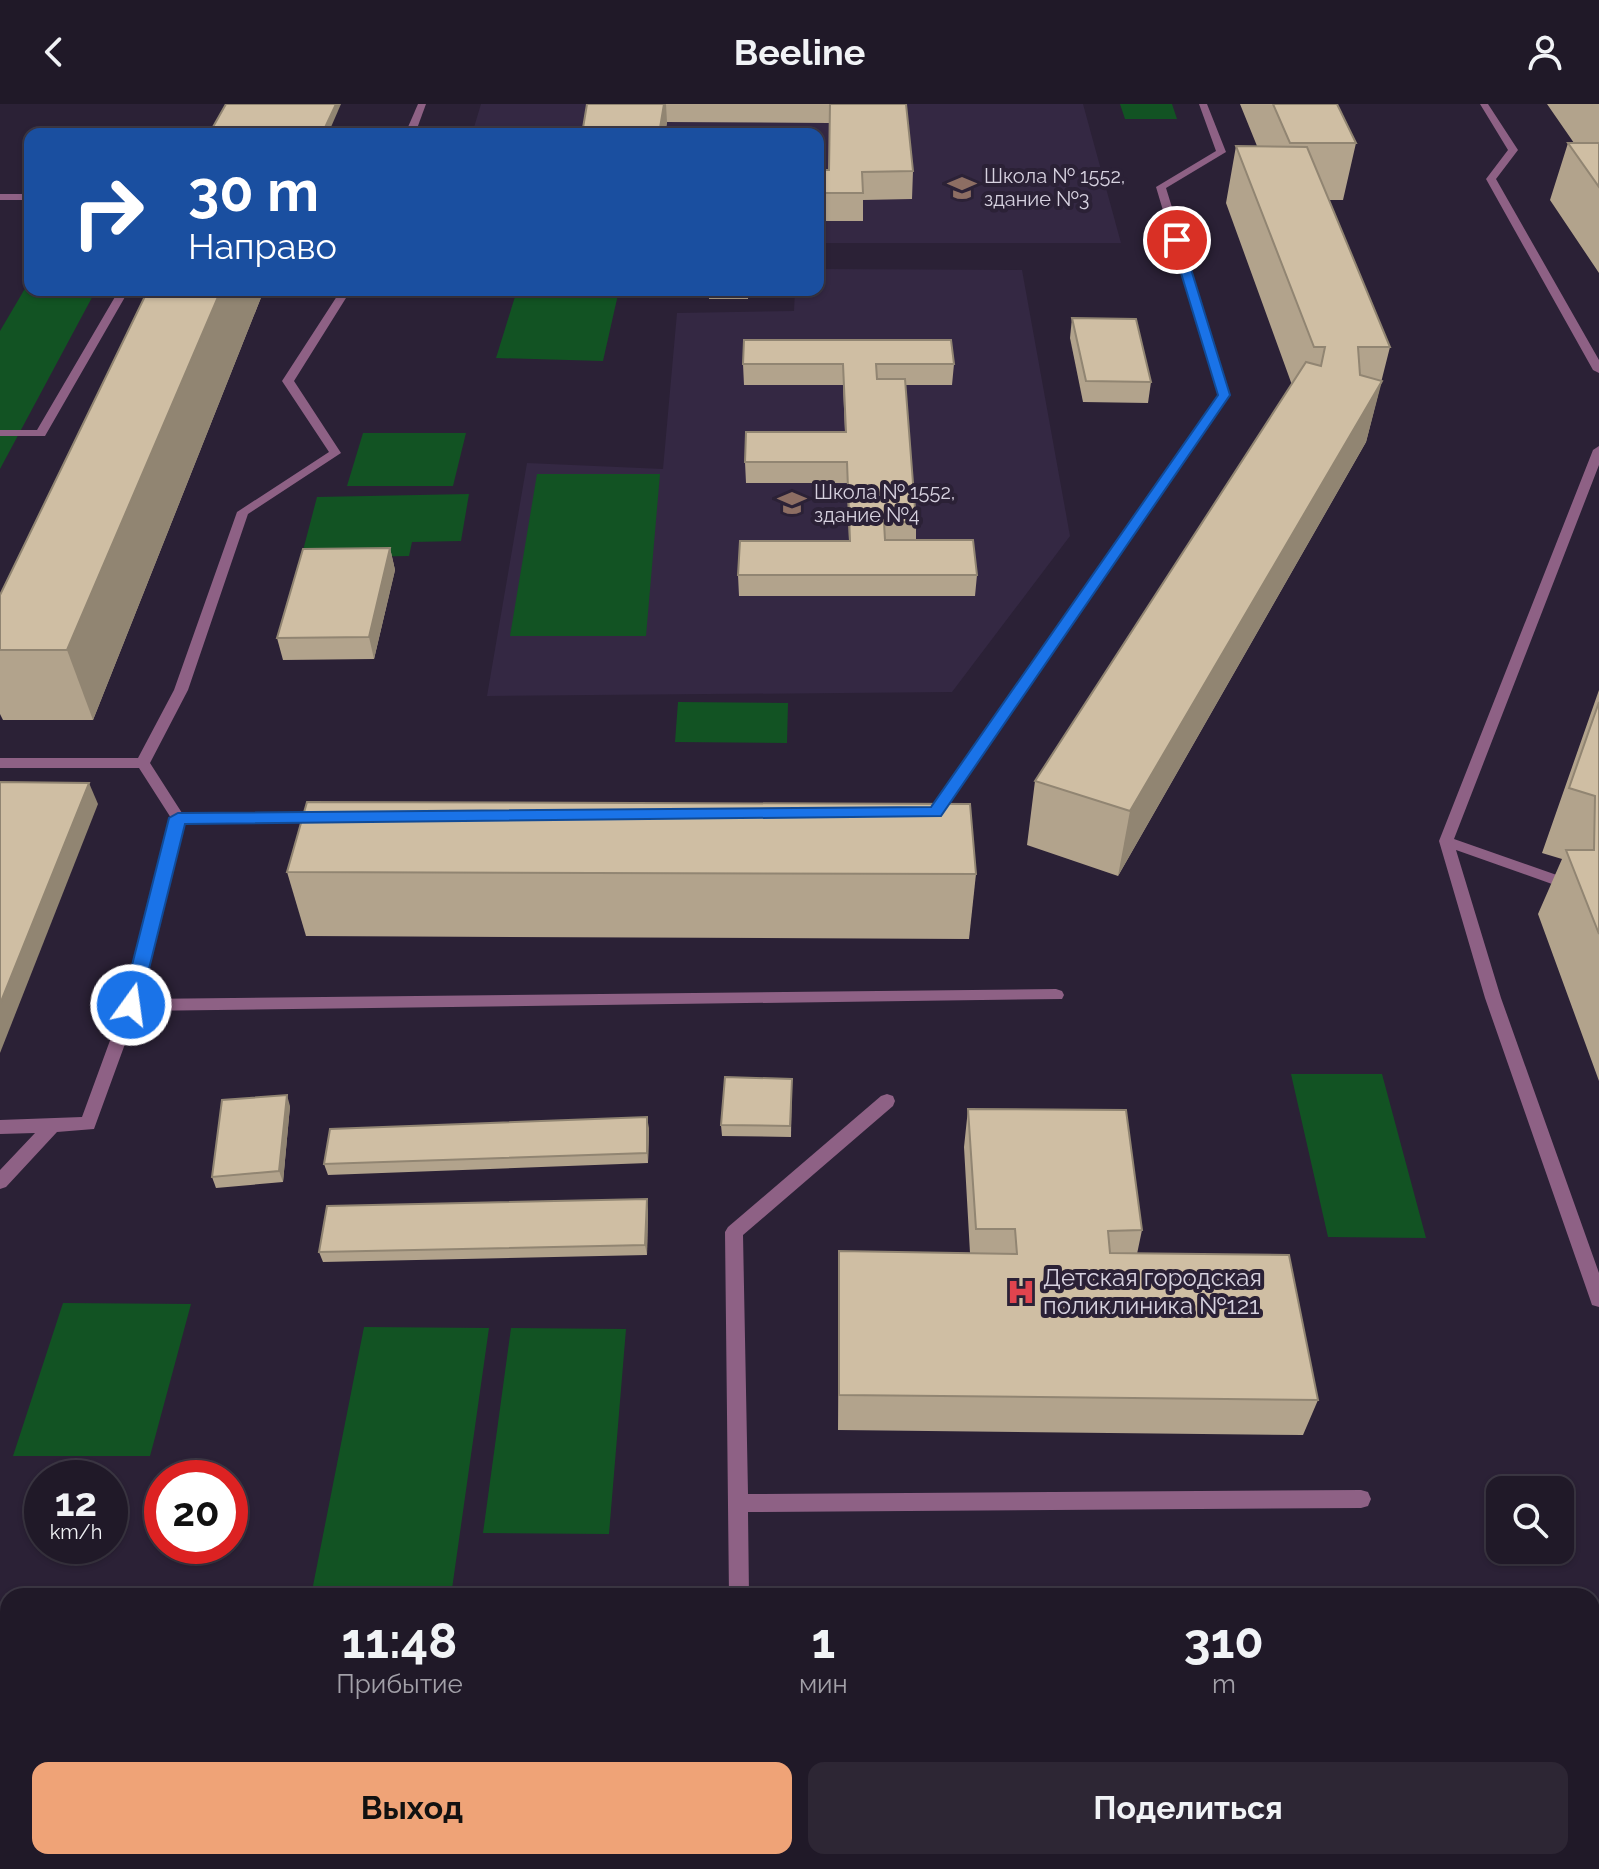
<!DOCTYPE html>
<html lang="ru">
<meta charset="utf-8">
<style>
:root{--surface:#201928;--page:#2d2634;--text:#f1f3f6;--muted:#a2a0a8;--line:#3d3845;--accent:#efa377}
body{margin:0;font-family:Raleway,sans-serif;background:var(--page);color:var(--text);height:100vh;display:flex;flex-direction:column;font-size:30px;white-space:nowrap}
*{box-sizing:border-box;margin:0}
p{font-size:26px;color:var(--muted)}
.icon{flex:none;width:44px;height:44px;fill:none;stroke:currentColor;stroke-width:2;stroke-linecap:round;stroke-linejoin:round}
.map{position:relative;flex:1;overflow:hidden}
.panel{position:absolute;left:0px;top:1484px;width:1600px;height:282px;display:flex;flex-direction:column;background:var(--surface);border-radius:24px 24px 0 0;box-shadow:0 2px 6px #0004,0 0 0 2px var(--line)}
.panel>*{flex:none}
.banner{position:absolute;left:24px;top:24px;width:800px;height:168px;border-radius:16px;box-shadow:0 2px 6px #0004,0 0 0 2px var(--line);background:#1a4fa0;color:#fff;overflow:hidden}
.tools{position:absolute;left:1486px;top:1372px;display:grid;gap:16px}
.tools a{display:grid;place-items:center;width:88px;height:88px;border-radius:16px;background:var(--surface);box-shadow:0 2px 6px #0004,0 0 0 2px var(--line);font-size:40px}
.speed{position:absolute;left:24px;top:1356px;display:flex;gap:16px;font-size:40px;font-weight:700;text-align:center}
.speed>*{display:grid;place-content:center;width:104px;height:104px;border-radius:50%;background:var(--surface);box-shadow:0 2px 6px #0004,0 0 0 2px var(--line);line-height:1}
.speed small{font-size:20px;font-weight:400}
.speed .limit{border:12px solid #d22;background:#fff;color:#111}
.pin{position:absolute;display:grid;place-items:center;width:68px;height:68px;color:#fff;margin:-34px;border:4px solid #fff;border-radius:50%;box-shadow:0 2px 8px #0007}
.me{position:absolute;width:88px;margin:-44px;rotate:14deg;stroke-linejoin:round;filter:drop-shadow(0 0 6px #0008)}
.turn{display:flex;align-items:center;gap:28px;height:168px;padding:0 32px;font-size:36px}
.turn .icon{width:104px;height:104px;stroke-width:2.5}
.turn b{display:block;font-size:56px;line-height:68px}
.eta{display:flex;justify-content:space-evenly;align-items:center;height:136px;text-align:center}
.eta b{font-size:48px;font-weight:700;line-height:56px}
.cta{display:flex;gap:16px;margin-top:auto;padding:16px 32px}
.cta a{flex:1;height:92px;border-radius:16px;background:var(--accent);color:#111;font-size:32px;font-weight:700;line-height:92px;text-align:center}
.cta a+a{background:var(--page);color:var(--text)}
header{display:flex;justify-content:space-between;align-items:center;height:104px;padding:0 32px;background:var(--surface);font-size:36px;font-weight:700}
.map>svg:first-child{display:block}
.built{fill:#342843}
.green{fill:#125323}
.lines{fill:none;stroke-linecap:round;stroke-linejoin:round}
.lane{fill:#8e6185;fill-rule:evenodd}
.wall{fill:#b2a38c}
.shaded-wall{fill:#918572}
.building{fill:#cfbea3;stroke:#918572;stroke-width:2}
.route{fill:#1a73e8;stroke:#114b97;stroke-width:2}
.labels{text-anchor:middle;stroke-width:8;stroke-linejoin:round;paint-order:stroke}
.far-poi-label{font-size:20px;fill:#d7d2e0;stroke:#2b2136;text-anchor:start}
.poi-label{font-size:24px;fill:#d7d2e0;stroke:#2b2136;text-anchor:start}
</style>
<header><svg class="icon" aria-label="back" viewBox="0 0 24 24"><path d="M15 5l-7 7 7 7"/></svg>Beeline<svg class="icon" aria-label="person" viewBox="0 0 24 24"><circle cx="12" cy="8" r="4"/><path d="M4 21q1-7 8-7t8 7"/></svg></header>
<div class="map">
<svg width="1599" height="1765" viewBox="0 0 1599 1765">
<rect width="100%" height="100%" fill="#2b2136"/>
<g class="built">
<polygon points="481,0 1083,0 1121,139 818,139 818,30 472,30"/>
<polygon points="818,165 1022,166 1070,432 952,588 487,592 527,359 663,365 677,209 794,207 795,186 818,186"/>
</g>
<g class="green">
<polygon points="1120,0 1172,0 1177,15 1125,15"/>
<polygon points="30,176 30,186 96,186 0,365 0,227"/>
<polygon points="517,186 619,186 603,257 496,254"/>
<polygon points="363,329 466,329 453,382 347,382"/>
<polygon points="537,370 660,370 646,532 510,532"/>
<polygon points="469,390 461,437 412,438 409,452 301,454 317,393"/>
<polygon points="678,598 788,599 787,639 675,638"/>
<polygon points="1291,970 1382,970 1426,1134 1328,1133"/>
<polygon points="63,1199 191,1200 150,1352 13,1352"/>
<polygon points="364,1223 489,1224 451,1492 311,1492"/>
<polygon points="511,1224 626,1225 609,1430 483,1429"/>
</g>
<g class="lines">
<g class="lane">
<polygon points="418,0 426,0 415,30 405,30"/>
<polygon points="1199,0 1207,0 1226,48 1166,84 1230,291 941,712 922,712 920,708 922,704 932,703 1218,291 1156,83 1216,47"/>
<polygon points="1480,0 1488,0 1518,46 1496,75 1599,256 1599,269 1593,266 1486,75 1508,46"/>
<rect x="0" y="90" width="30" height="6"/>
<polygon points="119,186 129,186 45,332 0,332 0,326 37,326"/>
<polygon points="341,186 351,186 294,277 341,349 248,410 188,586 150,659 182,709 324,708 331,713 324,718 184,719 141,895 1056,885 1062,887 1064,891 1062,895 137,907 94,1025 57,1028 6,1083 0,1085 0,1066 35,1029 0,1030 0,1016 82,1013 123,901 171,714 139,664 0,664 0,654 138,654 174,586 237,408 329,348 282,277"/>
<polygon points="1599,342 1599,361 1454,735 1571,776 1574,780 1566,785 1456,746 1501,894 1599,1169 1599,1203 1592,1201 1590,1195 1485,894 1439,737 1593,346"/>
<polygon points="887,990 893,992 895,997 893,1002 743,1131 748,1390 1361,1386 1368,1388 1371,1395 1368,1402 1361,1404 748,1408 749,1492 729,1492 725,1128 728,1123 881,992"/>
<rect x="1592" y="1561" width="7" height="22"/>
<polygon points="0,1732 8,1735 8,1758 18,1758 21,1765 0,1765"/>
<polygon points="729,1758 753,1758 754,1765 730,1765"/>
<polygon points="1264,1758 1288,1758 1287,1765 1263,1765"/>
</g>
</g>
<g class="wall">
<polygon points="587,0 906,0 913,67 912,95 863,96 863,117 818,117 818,66 829,66 829,19 667,18 665,30 582,30"/>
<polygon points="1240,0 1337,0 1356,39 1343,96 1329,96 1390,243 1366,338 1118,772 1027,741 1035,677 1292,281 1226,99 1236,42 1257,42"/>
<polygon points="1547,0 1599,0 1599,169 1550,96 1568,39 1574,39"/>
<polygon points="148,186 264,186 93,616 3,616 0,610 0,546"/>
<rect x="709" y="186" width="39" height="9"/>
<polygon points="1072,214 1151,278 1148,299 1083,298 1070,234"/>
<polygon points="743,260 954,260 952,281 905,281 916,418 916,436 977,471 975,492 739,492 738,471 849,437 847,379 746,379 745,358 845,328 843,281 744,281"/>
<polygon points="390,444 395,466 374,555 283,556 277,534"/>
<polygon points="1599,586 1599,977 1538,810 1562,755 1542,749"/>
<polygon points="287,768 976,770 969,835 306,832"/>
<polygon points="792,975 791,1033 722,1032 721,1021"/>
<polygon points="290,1002 283,1078 216,1084 212,1073"/>
<polygon points="968,1005 1142,1126 1137,1150 1318,1296 1303,1331 838,1326 839,1147 970,1149 964,1043"/>
<polygon points="649,1024 648,1059 328,1071 324,1060"/>
<polygon points="648,1105 647,1151 323,1158 319,1148"/>
</g>
<g class="shaded-wall">
<polygon points="336,0 341,0 328,30 322,30"/>
<polygon points="664,0 666,0 667,18 665,30 659,30"/>
<polygon points="221,186 264,186 93,616 67,546"/>
<polygon points="1382,277 1366,338 1118,772 1130,707"/>
<polygon points="390,444 395,466 374,555 369,533"/>
<polygon points="89,679 98,700 0,949 0,900"/>
<polygon points="287,991 290,1002 283,1078 279,1067"/>
<polygon points="647,1013 649,1024 648,1059 647,1049"/>
<polygon points="647,1095 648,1105 647,1151 645,1141"/>
</g>
<g class="building">
<polygon points="226,0 336,0 322,30 209,30"/>
<polygon points="587,0 664,0 659,30 582,30"/>
<polygon points="830,0 906,0 913,67 862,68 863,89 818,89 818,66 829,66"/>
<polygon points="1273,0 1337,0 1356,39 1290,39"/>
<polygon points="1568,39 1599,39 1599,83"/>
<polygon points="1236,42 1307,43 1390,243 1358,243 1360,271 1382,277 1130,707 1035,677 1306,258 1321,262 1325,243 1314,243"/>
<polygon points="148,186 221,186 67,546 0,546 0,491"/>
<polygon points="1072,214 1136,215 1151,278 1086,277"/>
<polygon points="744,236 951,236 954,260 876,260 877,275 905,275 916,418 884,418 885,436 973,436 977,471 738,471 740,437 850,437 847,358 745,358 746,328 846,328 843,260 743,260"/>
<polygon points="390,444 369,533 277,534 303,445"/>
<polygon points="1599,598 1599,830 1566,746 1594,746 1595,692 1569,684"/>
<polygon points="0,678 89,679 0,900"/>
<polygon points="307,698 970,700 976,770 287,768"/>
<polygon points="725,973 792,975 790,1022 721,1021"/>
<polygon points="287,991 279,1067 212,1073 222,996"/>
<polygon points="968,1005 1126,1006 1142,1126 1108,1127 1110,1149 1289,1151 1318,1296 839,1291 839,1147 1017,1150 1015,1125 976,1125"/>
<polygon points="647,1013 647,1049 324,1060 330,1025"/>
<polygon points="647,1095 645,1141 319,1148 327,1102"/>
</g>
<polygon class="route" points="1177,133 1182,136 1230,291 941,712 185,720 140,901 131,907 125,905 122,901 169,714 178,709 931,703 1218,291 1171,136"/>
<defs>
<symbol id="school-bare" viewBox="-9 -9 18 18"><path d="M0-5L7-2L0 1L-7-2ZM-4 1L0 2.5L4 1V4Q0 6-4 4Z" fill="#8d6e63" stroke="#2b2136" stroke-width="2.5" paint-order="stroke"/></symbol>
<symbol id="hospital-bare" viewBox="-9 -9 18 18"><path d="M-5-5h3v3.5h4V-5h3V5h-3V1.5h-4V5h-3Z" fill="#e0444e" stroke="#2b2136" stroke-width="2.5" paint-order="stroke"/></symbol>
</defs>
<g fill-rule="evenodd">
<use href="#school-bare" x="942" y="64" width="40" height="40"/>
<use href="#school-bare" x="772" y="379" width="40" height="40"/>
<use href="#hospital-bare" x="1001" y="1168" width="40" height="40"/>
</g>
<g class="labels">
<g class="far-poi-label">
<text x="984" y="79">Школа № 1552,<tspan x="984" dy="23">здание №3</tspan></text>
<text x="814" y="395">Школа № 1552,<tspan x="814" dy="23">здание №4</tspan></text>
</g>
<g class="poi-label">
<text x="1043" y="1182">Детская городская<tspan x="1043" dy="28">поликлиника №121</tspan></text>
</g>
</g>
</svg>
<div class="tools">
<a><svg class="icon" aria-label="search" viewBox="0 0 24 24"><circle cx="10" cy="10" r="6"/><path d="M15 15l6 6"/></svg></a>
</div>
<div class="speed"><div>12<small>km/h</small></div><div class="limit">20</div></div>
<div class="pin" style="left:1177px;top:136px;background:#d93025"><svg class="icon" aria-label="arrive" viewBox="0 0 24 24"><path d="M6 21V4h12l-3 4 3 4H6"/></svg></div>
<svg class="me" style="left:131px;top:901px" viewBox="-20 -20 40 40"><circle r="17" fill="#1a73e8" stroke="#fff" stroke-width="3"/><path d="M0-11L8 9 0 5-8 9z" fill="#fff"/></svg>
<div class="banner">
<div class="turn"><svg class="icon" aria-label="right" viewBox="0 0 24 24"><path d="M7 20v-9h11M14 6l5 5-5 5"/></svg><div><b>30 m</b>Направо</div></div>
</div>
<section class="panel">
<div class="eta">
<div><b>11:48</b><p>Прибытие</p></div>
<div><b>1</b><p>мин</p></div>
<div><b>310</b><p>m</p></div>
</div>
<div class="cta"><a>Выход</a><a>Поделиться</a></div>
</section>
</div>
